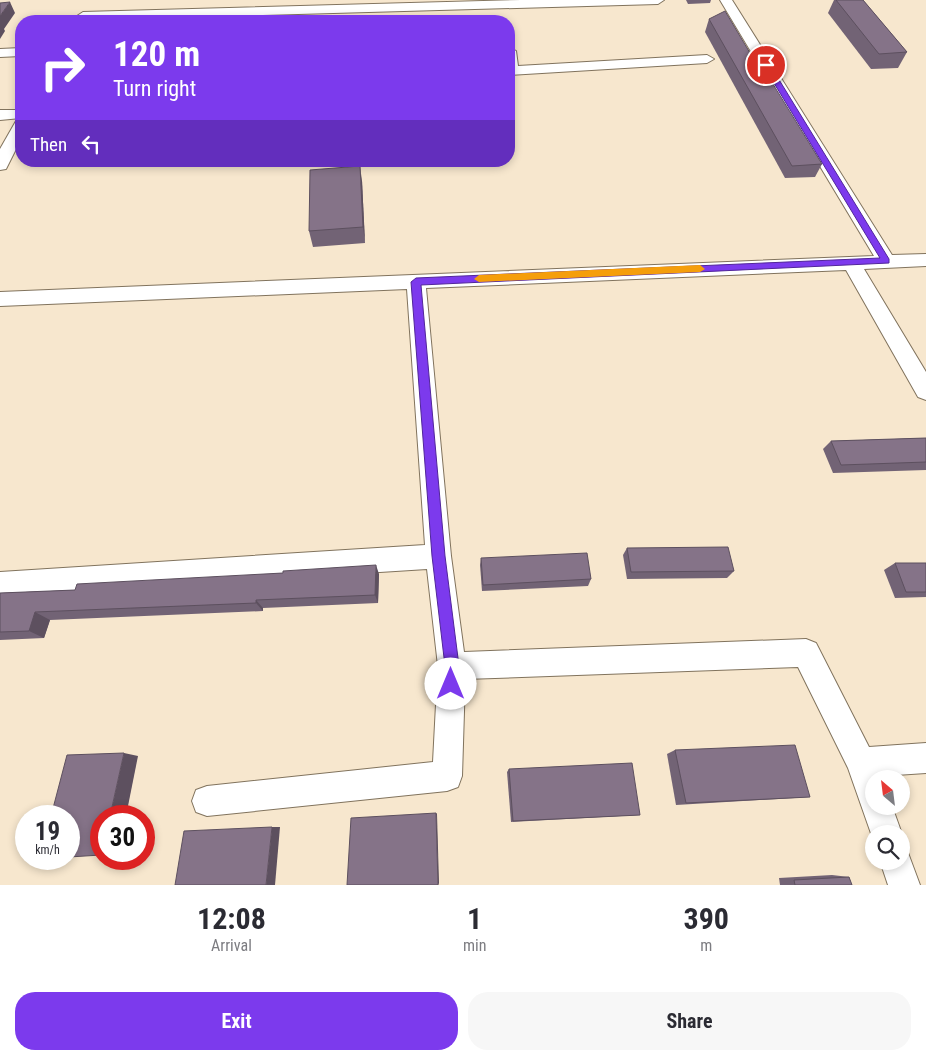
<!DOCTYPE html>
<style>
:root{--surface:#fff;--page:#f7f7f7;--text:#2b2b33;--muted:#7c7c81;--accent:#7c3aed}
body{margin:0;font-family:"Roboto Condensed",sans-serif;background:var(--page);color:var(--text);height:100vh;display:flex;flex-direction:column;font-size:19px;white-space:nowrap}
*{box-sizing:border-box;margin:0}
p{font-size:16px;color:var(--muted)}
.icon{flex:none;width:28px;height:28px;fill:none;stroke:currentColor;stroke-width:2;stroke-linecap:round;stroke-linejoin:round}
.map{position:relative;height:885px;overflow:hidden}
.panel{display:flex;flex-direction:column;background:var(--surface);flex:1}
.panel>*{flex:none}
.banner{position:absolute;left:15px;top:15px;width:500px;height:152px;border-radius:20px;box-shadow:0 2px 8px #0003;background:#7c3aed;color:#fff;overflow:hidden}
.needle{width:32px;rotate:332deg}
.controls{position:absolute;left:865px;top:770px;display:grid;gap:10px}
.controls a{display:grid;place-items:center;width:45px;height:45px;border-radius:50%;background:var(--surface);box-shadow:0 2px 8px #0003;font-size:25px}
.speed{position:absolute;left:15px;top:805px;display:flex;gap:10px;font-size:25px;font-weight:700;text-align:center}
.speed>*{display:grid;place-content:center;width:65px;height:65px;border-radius:50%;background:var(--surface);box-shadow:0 2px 8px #0003;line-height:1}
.speed small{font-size:12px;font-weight:400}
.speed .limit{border:8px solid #d22;background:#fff;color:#111}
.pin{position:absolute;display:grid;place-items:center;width:42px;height:42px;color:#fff;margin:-21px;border:2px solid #fff;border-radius:50%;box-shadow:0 1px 5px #0007}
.me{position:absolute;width:55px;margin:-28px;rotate:0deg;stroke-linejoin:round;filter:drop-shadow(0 0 4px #0008)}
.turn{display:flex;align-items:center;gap:18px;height:105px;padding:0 15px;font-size:22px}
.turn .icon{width:65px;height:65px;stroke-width:2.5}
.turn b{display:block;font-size:35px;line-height:42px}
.then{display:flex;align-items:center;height:48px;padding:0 15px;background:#0003;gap:10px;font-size:19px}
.eta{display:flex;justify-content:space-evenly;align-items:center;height:85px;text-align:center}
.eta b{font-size:30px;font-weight:700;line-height:35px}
.cta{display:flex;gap:10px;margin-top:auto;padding:10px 15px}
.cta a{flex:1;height:58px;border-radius:20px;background:var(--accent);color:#fff;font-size:20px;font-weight:700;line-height:58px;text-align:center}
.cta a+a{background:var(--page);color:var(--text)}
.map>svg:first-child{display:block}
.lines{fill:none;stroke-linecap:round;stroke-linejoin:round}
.street-casing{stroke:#81735d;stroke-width:2}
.street{fill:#fff;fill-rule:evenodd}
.wall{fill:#726375}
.shaded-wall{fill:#5d505f}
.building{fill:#857388;stroke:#5d505f}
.route{fill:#7c3aed;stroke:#51269a}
.slow{fill:#f59e0b}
</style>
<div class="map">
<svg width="926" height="885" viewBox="0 0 926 885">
<rect width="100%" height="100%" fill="#f7e7ce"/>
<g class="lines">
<defs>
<g id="street">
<polygon points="521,0 664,0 658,4 83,20 77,16 83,12"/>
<polygon points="720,0 732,0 892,255 926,254 926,266 864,269 926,372 926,400 918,397 846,270 426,288 451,556 464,652 806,639 816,643 869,747 926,743 926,773 881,776 882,779 874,779 874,806 892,806 902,834 901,835 874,834 874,842 848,768 798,667 465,679 462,776 458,787 447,791 207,816 196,812 192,801 196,790 207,786 433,762 438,666 427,569 0,596 0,572 425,545 407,289 0,306 0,292 874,256"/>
<polygon points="509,47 516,51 518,66 707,55 714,59 707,63 509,75"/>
<polygon points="21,48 21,56 0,57 0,49"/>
<polygon points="0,110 21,110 21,118 0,120"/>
<polygon points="21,119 21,139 6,169 0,170 0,149 16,121"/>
<polygon points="901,847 907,850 920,885 888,885 880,861 901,861"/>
</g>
</defs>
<use href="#street" class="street-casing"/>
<use href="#street" class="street"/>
</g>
<g class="wall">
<polygon points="686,0 711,0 710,3 688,4"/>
<polygon points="834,0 863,0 907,52 898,68 871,69 828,13"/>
<polygon points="709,19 753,58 822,164 815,177 785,178 705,32"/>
<polygon points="362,181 365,243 313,247 309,231"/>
<polygon points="926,438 926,470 833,473 823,449 831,441"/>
<polygon points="627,548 734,571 727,578 627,579 623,555"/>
<polygon points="481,558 591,579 588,586 482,591 480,565"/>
<polygon points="895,563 926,563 926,597 895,598 884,570"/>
<polygon points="283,573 379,574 378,603 263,608 263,611 50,620 44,638 0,640 0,593 75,590"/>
<polygon points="675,750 810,797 795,798 676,805 667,754"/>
<polygon points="509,769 640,815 511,822 507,772"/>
<polygon points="832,875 849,877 852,885 780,885 779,878"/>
</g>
<g class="shaded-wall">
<polygon points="10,2 15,13 4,29 5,31 0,39 0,16"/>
<polygon points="360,166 362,181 365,243 363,227"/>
<polygon points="376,565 379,574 378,603 375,595"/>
<polygon points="256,600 263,608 263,611 256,603"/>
<polygon points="35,612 50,620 44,638 29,631"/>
<polygon points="124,753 138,756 126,816 110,816"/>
<polygon points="436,813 437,814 439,883 438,885"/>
<polygon points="272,827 280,827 275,885 266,885"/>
</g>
<g class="building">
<polygon points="836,0 863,0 907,52 879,54"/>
<polygon points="10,2 0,16 0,3"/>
<polygon points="725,11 753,58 757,58 822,164 792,166 709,19"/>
<polygon points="360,166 363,227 309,231 310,170"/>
<polygon points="926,438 926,462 841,465 831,441"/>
<polygon points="728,547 734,571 631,572 627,548"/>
<polygon points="587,553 591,579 483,585 481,558"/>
<polygon points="895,563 926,563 926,592 906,592"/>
<polygon points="376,565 375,595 256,600 256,603 35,612 29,631 0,632 0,593 75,590 77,584 283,573 283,571"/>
<polygon points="795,745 810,797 686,803 675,750"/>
<polygon points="124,753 110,816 101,816 101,855 69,857 69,816 51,816 67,755"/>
<polygon points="632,763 640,815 513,821 509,769"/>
<polygon points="436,813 438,885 347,885 351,818"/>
<polygon points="272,827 266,885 175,885 184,831"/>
<polygon points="849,877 852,885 795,885 794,880"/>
</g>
<polygon class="route" points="766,63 770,65 889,259 889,263 421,285 445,556 459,666 456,689 451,691 446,689 444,684 445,666 432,556 411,282 416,278 880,258 763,65"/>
<polygon class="slow" points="700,265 705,269 700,272 479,282 474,279 479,275"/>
</svg>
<div class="controls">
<a><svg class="needle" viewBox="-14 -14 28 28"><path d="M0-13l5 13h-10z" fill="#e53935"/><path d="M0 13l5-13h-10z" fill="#7c7c81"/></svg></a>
<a><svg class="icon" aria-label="search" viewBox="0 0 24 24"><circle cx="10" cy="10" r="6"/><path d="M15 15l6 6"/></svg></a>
</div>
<div class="speed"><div>19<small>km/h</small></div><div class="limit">30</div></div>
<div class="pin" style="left:766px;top:65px;background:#d93025"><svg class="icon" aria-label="arrive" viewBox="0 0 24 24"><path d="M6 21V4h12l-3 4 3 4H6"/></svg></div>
<svg class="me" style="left:451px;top:684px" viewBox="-20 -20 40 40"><circle r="19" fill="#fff"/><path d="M0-13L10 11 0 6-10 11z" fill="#7c3aed"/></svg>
<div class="banner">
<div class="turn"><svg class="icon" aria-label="right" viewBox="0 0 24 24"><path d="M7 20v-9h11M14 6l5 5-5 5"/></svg><div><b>120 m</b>Turn right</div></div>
<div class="then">Then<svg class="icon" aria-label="left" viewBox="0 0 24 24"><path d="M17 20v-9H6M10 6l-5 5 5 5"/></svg></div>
</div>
</div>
<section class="panel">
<div class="eta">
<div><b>12:08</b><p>Arrival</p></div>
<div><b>1</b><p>min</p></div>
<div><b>390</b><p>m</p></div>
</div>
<div class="cta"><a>Exit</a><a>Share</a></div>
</section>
